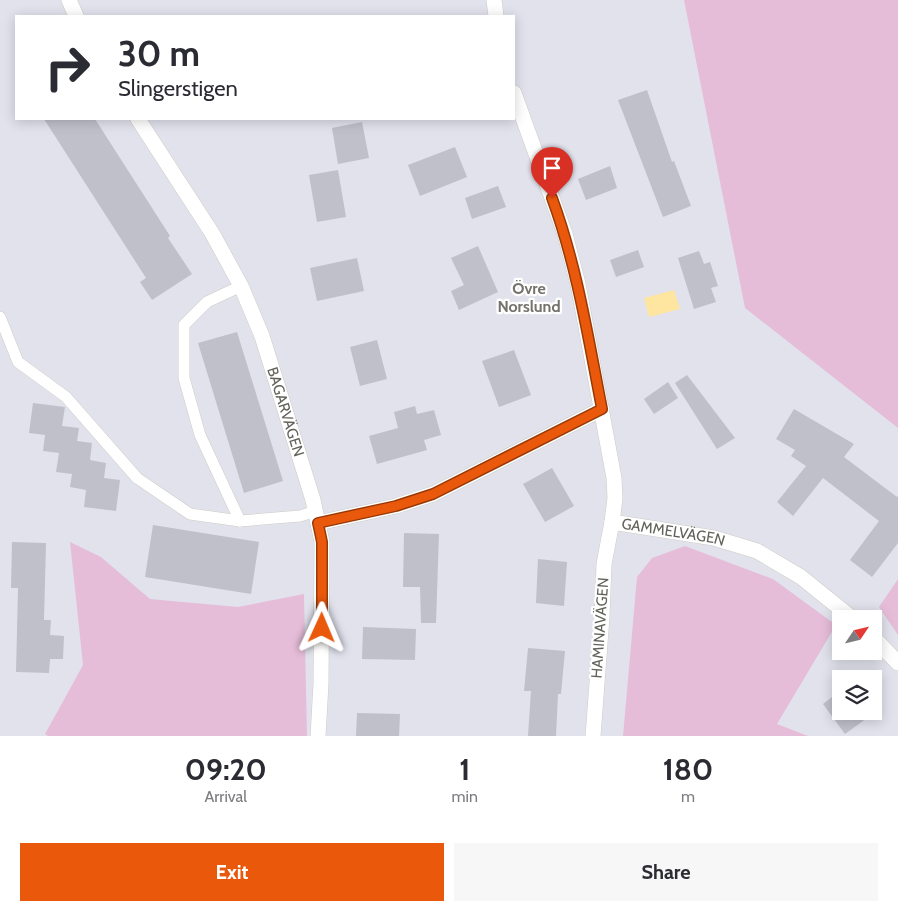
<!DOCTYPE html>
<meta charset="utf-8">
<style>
:root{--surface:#fff;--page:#f7f7f7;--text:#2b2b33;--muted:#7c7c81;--accent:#ea580c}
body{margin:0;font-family:Cabin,sans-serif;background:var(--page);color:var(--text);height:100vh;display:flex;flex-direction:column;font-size:19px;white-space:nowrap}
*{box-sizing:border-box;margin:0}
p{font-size:16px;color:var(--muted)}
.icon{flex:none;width:28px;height:28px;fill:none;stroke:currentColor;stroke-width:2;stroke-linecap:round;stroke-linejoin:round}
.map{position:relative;height:736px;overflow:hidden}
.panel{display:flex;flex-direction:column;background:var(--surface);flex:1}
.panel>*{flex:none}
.banner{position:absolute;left:15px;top:15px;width:500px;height:105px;border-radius:0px;box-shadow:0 2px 12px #0003;background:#fff;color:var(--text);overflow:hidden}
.needle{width:32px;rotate:55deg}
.controls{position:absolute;left:832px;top:610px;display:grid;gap:10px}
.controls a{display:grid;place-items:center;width:50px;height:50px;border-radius:0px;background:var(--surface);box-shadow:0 2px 12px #0003;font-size:25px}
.pin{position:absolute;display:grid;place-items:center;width:42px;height:42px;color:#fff;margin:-51px -21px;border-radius:50% 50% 50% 0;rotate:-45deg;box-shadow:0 0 5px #0007}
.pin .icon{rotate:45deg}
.me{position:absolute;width:55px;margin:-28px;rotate:1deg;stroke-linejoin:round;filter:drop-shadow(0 0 4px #0008)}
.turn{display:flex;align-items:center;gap:18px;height:105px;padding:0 20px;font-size:22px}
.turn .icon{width:65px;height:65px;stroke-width:2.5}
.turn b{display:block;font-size:35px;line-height:42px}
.eta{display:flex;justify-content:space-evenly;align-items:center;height:85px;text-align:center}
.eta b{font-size:30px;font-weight:700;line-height:35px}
.cta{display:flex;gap:10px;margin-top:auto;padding:10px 20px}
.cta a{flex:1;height:58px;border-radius:0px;background:var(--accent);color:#fff;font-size:20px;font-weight:700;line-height:58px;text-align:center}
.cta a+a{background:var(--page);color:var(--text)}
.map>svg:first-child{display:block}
.green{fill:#e6bdd9}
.water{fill:#ffe6a0}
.building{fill:#c0c0cb}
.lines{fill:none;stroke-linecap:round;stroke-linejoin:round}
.lane-casing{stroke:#cdccc5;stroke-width:12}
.street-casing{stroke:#cdccc5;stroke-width:16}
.lane{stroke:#fff;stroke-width:11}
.street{stroke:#fff;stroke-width:15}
.route-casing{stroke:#983908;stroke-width:12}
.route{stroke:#ea580c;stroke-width:9}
.labels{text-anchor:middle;stroke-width:4.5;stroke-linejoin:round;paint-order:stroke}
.street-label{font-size:15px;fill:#63625a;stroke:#fff}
.neighbourhood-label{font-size:16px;font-weight:bold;fill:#75736b;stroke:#fff}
</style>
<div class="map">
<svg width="898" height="736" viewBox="0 0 898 736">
<rect width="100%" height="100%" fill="#e2e2ed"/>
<g class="green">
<polygon points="684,0 898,0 898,428 745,308"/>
<polygon points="70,542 101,557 150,599 238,607 304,594 307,736 48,736 45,734 83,665"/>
<polygon points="685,546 773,579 836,625 777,724 808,736 623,736 637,577 652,558"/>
<polygon points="898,579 898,635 879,607"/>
</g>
<polygon class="water" points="674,290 680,309 649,317 644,298"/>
<g class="building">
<polygon points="647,90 672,162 674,161 691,206 663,217 618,100"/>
<polygon points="44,119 95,119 170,236 168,238 192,274 152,300 140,282 146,278"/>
<polygon points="362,122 369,158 338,164 332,128"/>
<polygon points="455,147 467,177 420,196 408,165"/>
<polygon points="610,166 617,188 586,200 578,179"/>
<polygon points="338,170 346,217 317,222 309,175"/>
<polygon points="498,186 506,207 472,219 465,198"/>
<polygon points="478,246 498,292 459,310 451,291 464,285 451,258"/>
<polygon points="638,250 644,267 616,277 610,260"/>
<polygon points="699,251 704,264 710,262 718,286 711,288 716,302 694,309 678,258"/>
<polygon points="357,258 364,291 317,301 310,268"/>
<polygon points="237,332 283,481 244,493 198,343"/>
<polygon points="377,340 387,379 360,386 350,347"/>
<polygon points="514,350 531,395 499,407 482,361"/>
<polygon points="687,375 735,438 717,449 675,383"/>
<polygon points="668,382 678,398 654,414 644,399"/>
<polygon points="33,403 65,407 62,426 79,428 77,441 92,443 90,460 106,463 104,478 120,480 116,511 84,507 86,490 70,487 72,474 56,472 59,453 43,451 45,435 29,433"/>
<polygon points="415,406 417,414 434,410 441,435 424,440 427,450 377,464 369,436 398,428 394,412"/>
<polygon points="794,409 854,444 844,457 897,497 898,496 898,543 872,577 850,560 879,521 823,478 793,516 777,502 806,466 791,456 795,450 776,439"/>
<polygon points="552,468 574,506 545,522 523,484"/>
<polygon points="153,525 259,542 251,594 145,577"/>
<polygon points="404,533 439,534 436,623 421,623 420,587 403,587"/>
<polygon points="12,542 46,543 44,620 51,620 50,635 64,636 63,659 50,659 49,673 16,672 18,588 11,588"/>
<polygon points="538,559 567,562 564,606 536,603"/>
<polygon points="363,627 416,629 415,660 362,659"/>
<polygon points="528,648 565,651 561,694 558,694 556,736 528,736 531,691 524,691"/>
<polygon points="841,690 841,711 874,713 845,734 823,704"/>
<polygon points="357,713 400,714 399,736 356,736"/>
</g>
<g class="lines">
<defs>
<g id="lane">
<polyline points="0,317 18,362 66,397 137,478 190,514 240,521 300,516 316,511"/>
<polyline points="240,521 200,435 184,378 184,325 207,302 241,286"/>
</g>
<g id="street">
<polyline points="69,0 76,16"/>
<polyline points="494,0 496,16"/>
<polyline points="514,93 565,234 578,284 614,478 615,498 612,522 604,564 602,617 593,736"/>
<path id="s1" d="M138,119L212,233L241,286L262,336L313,500L322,542L321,684L318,736"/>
<path id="s2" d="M612,522L714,538L757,551L801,577L853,619"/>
<polyline points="318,523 396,506 433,494 602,409"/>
<polyline points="874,638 898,663"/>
</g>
</defs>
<use href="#lane" class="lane-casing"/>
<use href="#street" class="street-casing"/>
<use href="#lane" class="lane"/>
<use href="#street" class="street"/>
</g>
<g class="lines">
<defs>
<path id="route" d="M322,628V542L318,523L396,506L433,494L602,409C588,337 577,266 552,198"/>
</defs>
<use href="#route" class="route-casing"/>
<use href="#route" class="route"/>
</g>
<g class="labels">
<g class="street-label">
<text dy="5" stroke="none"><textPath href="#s1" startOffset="330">BAGARVÄGEN</textPath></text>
<text dy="5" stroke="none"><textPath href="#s2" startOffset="62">GAMMELVÄGEN</textPath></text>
<text transform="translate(600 628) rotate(-86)" y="5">HAMINAVÄGEN</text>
</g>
<g class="neighbourhood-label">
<text x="529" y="294">Övre<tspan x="529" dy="18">Norslund</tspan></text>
</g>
</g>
</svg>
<div class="controls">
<a><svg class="needle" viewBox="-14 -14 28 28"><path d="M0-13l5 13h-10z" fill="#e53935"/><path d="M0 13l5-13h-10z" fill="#7c7c81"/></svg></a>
<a><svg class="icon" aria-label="layers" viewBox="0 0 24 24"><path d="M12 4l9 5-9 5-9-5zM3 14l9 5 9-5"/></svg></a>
</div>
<div class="pin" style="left:552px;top:198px;background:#d93025"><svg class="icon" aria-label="arrive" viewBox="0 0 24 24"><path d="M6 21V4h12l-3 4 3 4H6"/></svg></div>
<svg class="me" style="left:322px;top:628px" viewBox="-20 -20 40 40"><path d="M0-17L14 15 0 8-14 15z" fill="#ea580c" stroke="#fff" stroke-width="4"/></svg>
<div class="banner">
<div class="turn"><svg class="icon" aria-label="right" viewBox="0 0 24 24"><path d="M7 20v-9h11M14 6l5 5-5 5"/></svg><div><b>30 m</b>Slingerstigen</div></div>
</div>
</div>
<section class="panel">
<div class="eta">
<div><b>09:20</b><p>Arrival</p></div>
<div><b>1</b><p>min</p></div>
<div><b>180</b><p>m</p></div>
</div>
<div class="cta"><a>Exit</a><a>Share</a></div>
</section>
